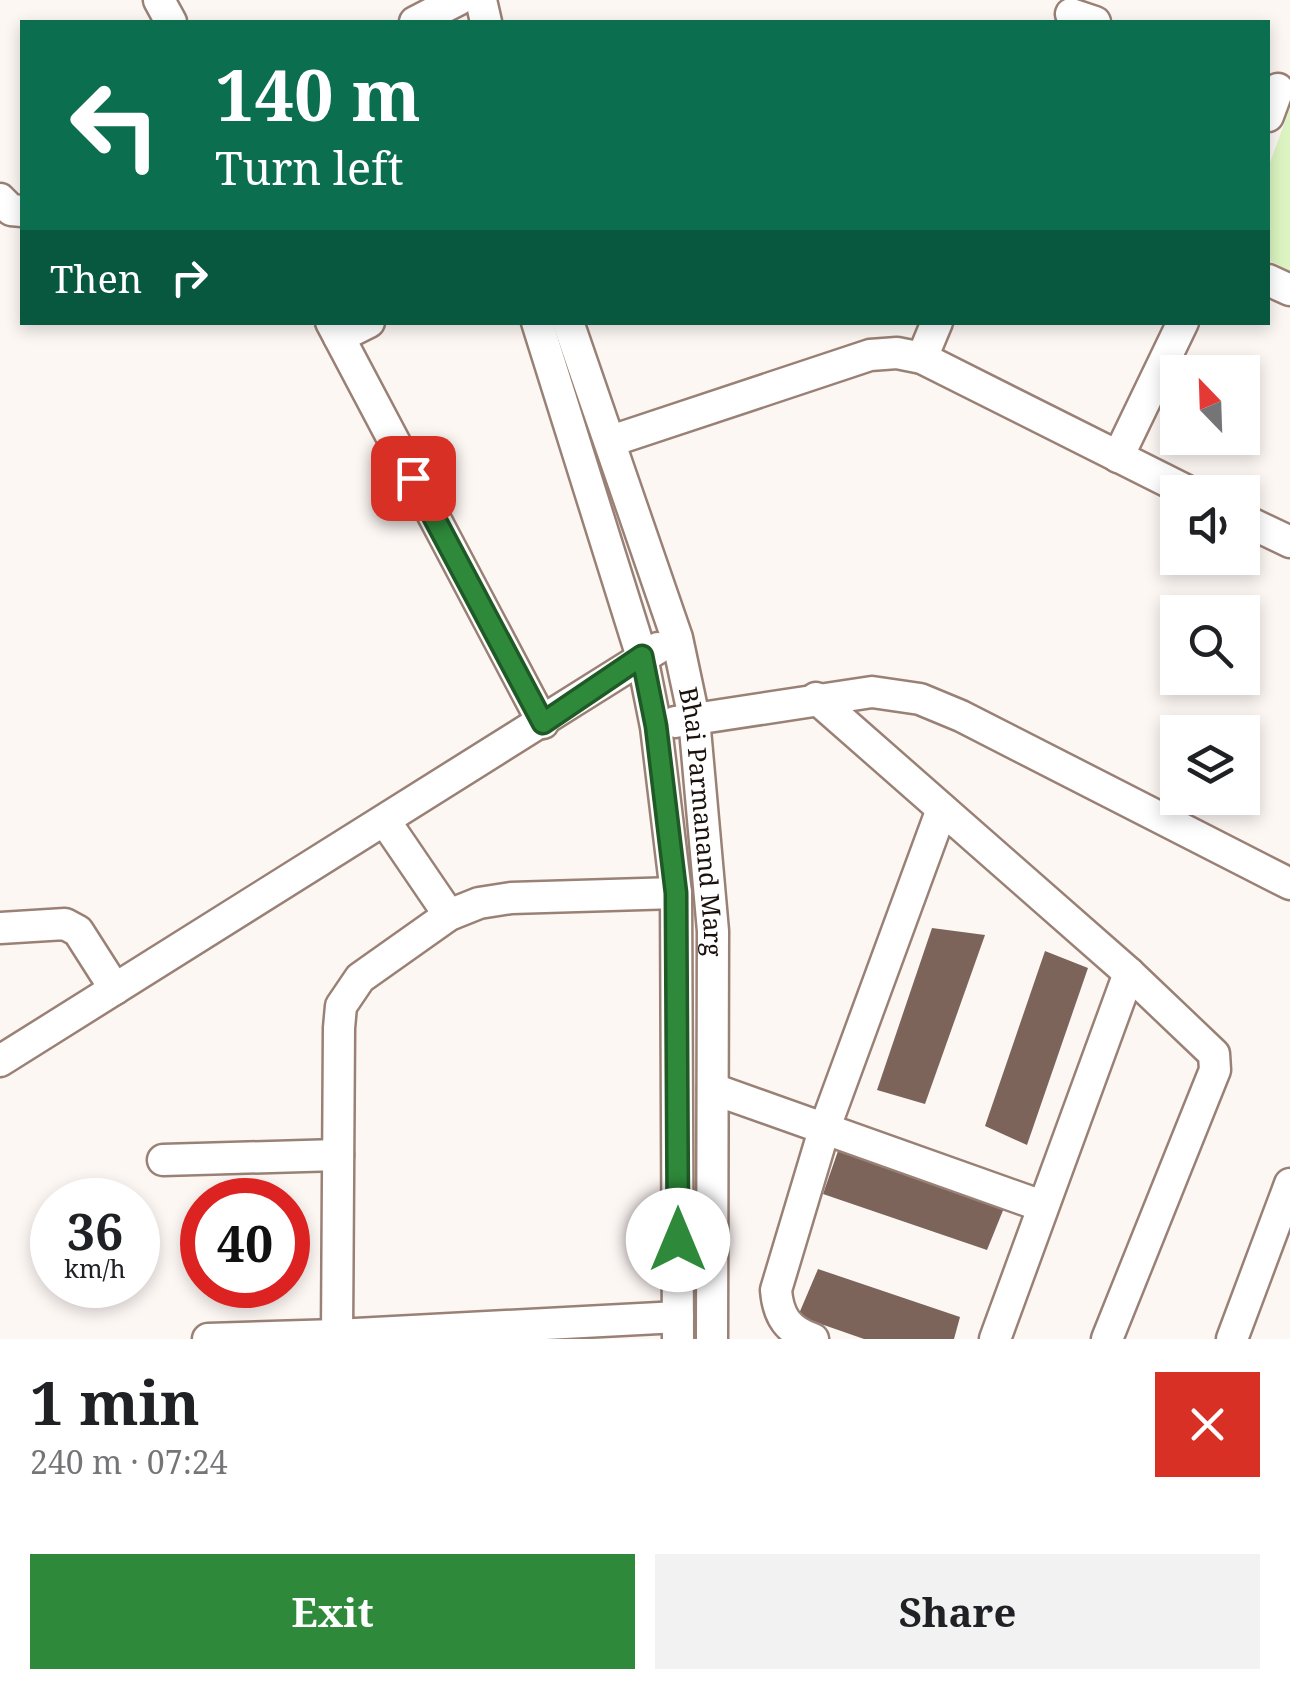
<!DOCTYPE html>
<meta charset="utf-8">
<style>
:root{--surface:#fff;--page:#f2f2f2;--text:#202124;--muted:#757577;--accent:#2e893a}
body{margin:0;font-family:"Noto Serif",serif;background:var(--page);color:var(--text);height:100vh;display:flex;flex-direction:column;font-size:38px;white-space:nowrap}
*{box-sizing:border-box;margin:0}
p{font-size:32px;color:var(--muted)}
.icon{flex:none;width:55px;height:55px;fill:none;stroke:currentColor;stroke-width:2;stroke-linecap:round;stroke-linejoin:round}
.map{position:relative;height:1339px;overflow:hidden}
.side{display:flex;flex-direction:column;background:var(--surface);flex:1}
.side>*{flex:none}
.hud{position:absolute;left:20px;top:20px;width:1250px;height:305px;border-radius:0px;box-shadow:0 5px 15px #0003;background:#0b6e4f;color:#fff;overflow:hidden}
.needle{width:65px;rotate:337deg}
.tools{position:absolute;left:1160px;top:355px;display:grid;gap:20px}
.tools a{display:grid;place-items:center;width:100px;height:100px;border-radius:0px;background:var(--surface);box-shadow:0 5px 15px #0003;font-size:50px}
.speed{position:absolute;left:30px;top:1178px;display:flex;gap:20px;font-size:50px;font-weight:700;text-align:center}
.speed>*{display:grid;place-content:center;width:130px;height:130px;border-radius:50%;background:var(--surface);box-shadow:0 5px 15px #0003;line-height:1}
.speed small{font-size:25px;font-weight:400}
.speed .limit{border:15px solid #d22;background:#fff;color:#111}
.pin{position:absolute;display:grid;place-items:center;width:85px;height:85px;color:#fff;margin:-42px;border-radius:20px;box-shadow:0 5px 15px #0006}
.me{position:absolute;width:110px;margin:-55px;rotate:0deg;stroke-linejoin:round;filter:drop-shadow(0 0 8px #0008)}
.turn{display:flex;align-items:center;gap:35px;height:210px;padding:0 30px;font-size:45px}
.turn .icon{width:130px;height:130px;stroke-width:2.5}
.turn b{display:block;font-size:70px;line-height:85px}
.then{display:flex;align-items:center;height:95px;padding:0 30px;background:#0003;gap:20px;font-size:38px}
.round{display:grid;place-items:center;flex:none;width:105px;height:105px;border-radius:0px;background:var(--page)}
.head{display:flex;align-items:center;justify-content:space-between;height:170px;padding:0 30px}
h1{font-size:60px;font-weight:700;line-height:75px}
.action{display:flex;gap:20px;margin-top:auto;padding:20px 30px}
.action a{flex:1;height:115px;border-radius:0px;background:var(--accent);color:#fff;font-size:40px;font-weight:700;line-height:115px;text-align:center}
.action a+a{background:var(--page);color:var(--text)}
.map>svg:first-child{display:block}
.green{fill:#dbf4c1}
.building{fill:#7c645a}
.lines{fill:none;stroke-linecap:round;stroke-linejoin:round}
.minor-casing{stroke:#9a8176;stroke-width:35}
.minor{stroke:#fff;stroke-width:30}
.route-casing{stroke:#1e5926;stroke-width:25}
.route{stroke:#2e893a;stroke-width:18}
.labels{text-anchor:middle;stroke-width:8;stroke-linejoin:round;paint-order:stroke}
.street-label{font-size:25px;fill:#1a110d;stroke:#fff}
</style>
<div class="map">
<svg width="1290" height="1339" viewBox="0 0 1290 1339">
<rect width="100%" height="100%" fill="#fdf7f4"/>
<polygon class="green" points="1290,108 1290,271 1268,260 1268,168"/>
<g class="building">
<polygon points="932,928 985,935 925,1104 877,1090"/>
<polygon points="1045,951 1088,968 1027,1145 985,1126"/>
<polygon points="838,1151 1004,1208 987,1250 823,1194"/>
<polygon points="818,1269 960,1317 954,1339 864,1339 798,1316"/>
</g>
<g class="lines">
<defs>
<g id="minor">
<polyline points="159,0 171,22"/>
<polyline points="481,0 486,22"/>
<polyline points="1071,14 1095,22"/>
<polyline points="415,22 458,0"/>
<polyline points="1268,116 1278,89"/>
<polyline points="0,199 11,210 22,211"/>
<polyline points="1268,280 1290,290"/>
<polyline points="331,322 543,723"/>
<polyline points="537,322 642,657 656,727 676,893 678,1339"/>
<path id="s1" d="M568,322L677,638L694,718L713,931L712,1339"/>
<polyline points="339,337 369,322"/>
<polyline points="922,358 937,322"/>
<polyline points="611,441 870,355 897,353 922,358 1189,492"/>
<polyline points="1118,457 1183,322"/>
<polyline points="1242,519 1290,542"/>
<polyline points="816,698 1129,973 1214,1054 1215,1070 1107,1339"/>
<polyline points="675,722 872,692 920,699 961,716 1290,884"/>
<polyline points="385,821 449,915"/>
<polyline points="676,893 511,898 479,903 449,915 360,978 341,1006 339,1028 337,1335 678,1317"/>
<polyline points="0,928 65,924 78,931 115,989"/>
<polyline points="0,1061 658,648"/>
<polyline points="713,1089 1042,1206"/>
<polyline points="163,1160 338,1155"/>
<polyline points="208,1339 337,1335"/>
<path d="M813,1339C788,1331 778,1316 776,1290L824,1130L942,809"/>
<polyline points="995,1339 1129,973"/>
<polyline points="1232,1339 1290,1184"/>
</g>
</defs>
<use href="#minor" class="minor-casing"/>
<use href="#minor" class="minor"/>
</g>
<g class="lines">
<defs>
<polyline id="route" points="413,478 543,723 642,656 656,726 676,893 678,1240"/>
</defs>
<use href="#route" class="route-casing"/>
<use href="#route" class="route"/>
</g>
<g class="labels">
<g class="street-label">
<text dy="9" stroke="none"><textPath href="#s1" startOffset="520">Bhai Parmanand Marg</textPath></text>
</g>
</g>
</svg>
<div class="tools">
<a><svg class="needle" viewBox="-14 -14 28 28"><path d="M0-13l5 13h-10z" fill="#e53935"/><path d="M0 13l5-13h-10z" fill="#757577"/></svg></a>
<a><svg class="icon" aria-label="sound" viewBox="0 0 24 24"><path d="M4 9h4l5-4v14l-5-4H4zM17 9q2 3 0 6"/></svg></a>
<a><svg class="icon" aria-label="search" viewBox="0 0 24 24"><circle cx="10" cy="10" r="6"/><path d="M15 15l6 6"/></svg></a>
<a><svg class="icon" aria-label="layers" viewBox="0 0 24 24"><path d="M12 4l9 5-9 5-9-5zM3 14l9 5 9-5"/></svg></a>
</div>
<div class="speed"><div>36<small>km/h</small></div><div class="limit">40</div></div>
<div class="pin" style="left:413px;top:478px;background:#d93025"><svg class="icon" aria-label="arrive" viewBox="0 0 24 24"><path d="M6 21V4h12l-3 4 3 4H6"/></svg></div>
<svg class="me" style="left:678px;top:1240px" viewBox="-20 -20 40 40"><circle r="19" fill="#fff"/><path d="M0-13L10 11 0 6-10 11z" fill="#2e893a"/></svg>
<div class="hud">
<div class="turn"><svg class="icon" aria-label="left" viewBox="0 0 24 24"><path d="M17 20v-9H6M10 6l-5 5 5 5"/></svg><div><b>140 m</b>Turn left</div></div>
<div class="then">Then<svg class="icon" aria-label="right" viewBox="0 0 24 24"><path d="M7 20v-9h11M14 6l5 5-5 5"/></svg></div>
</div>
</div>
<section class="side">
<div class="head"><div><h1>1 min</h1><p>240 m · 07:24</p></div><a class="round" style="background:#d93025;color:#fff"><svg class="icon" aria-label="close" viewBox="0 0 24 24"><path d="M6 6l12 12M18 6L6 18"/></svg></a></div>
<div class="action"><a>Exit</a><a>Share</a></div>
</section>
